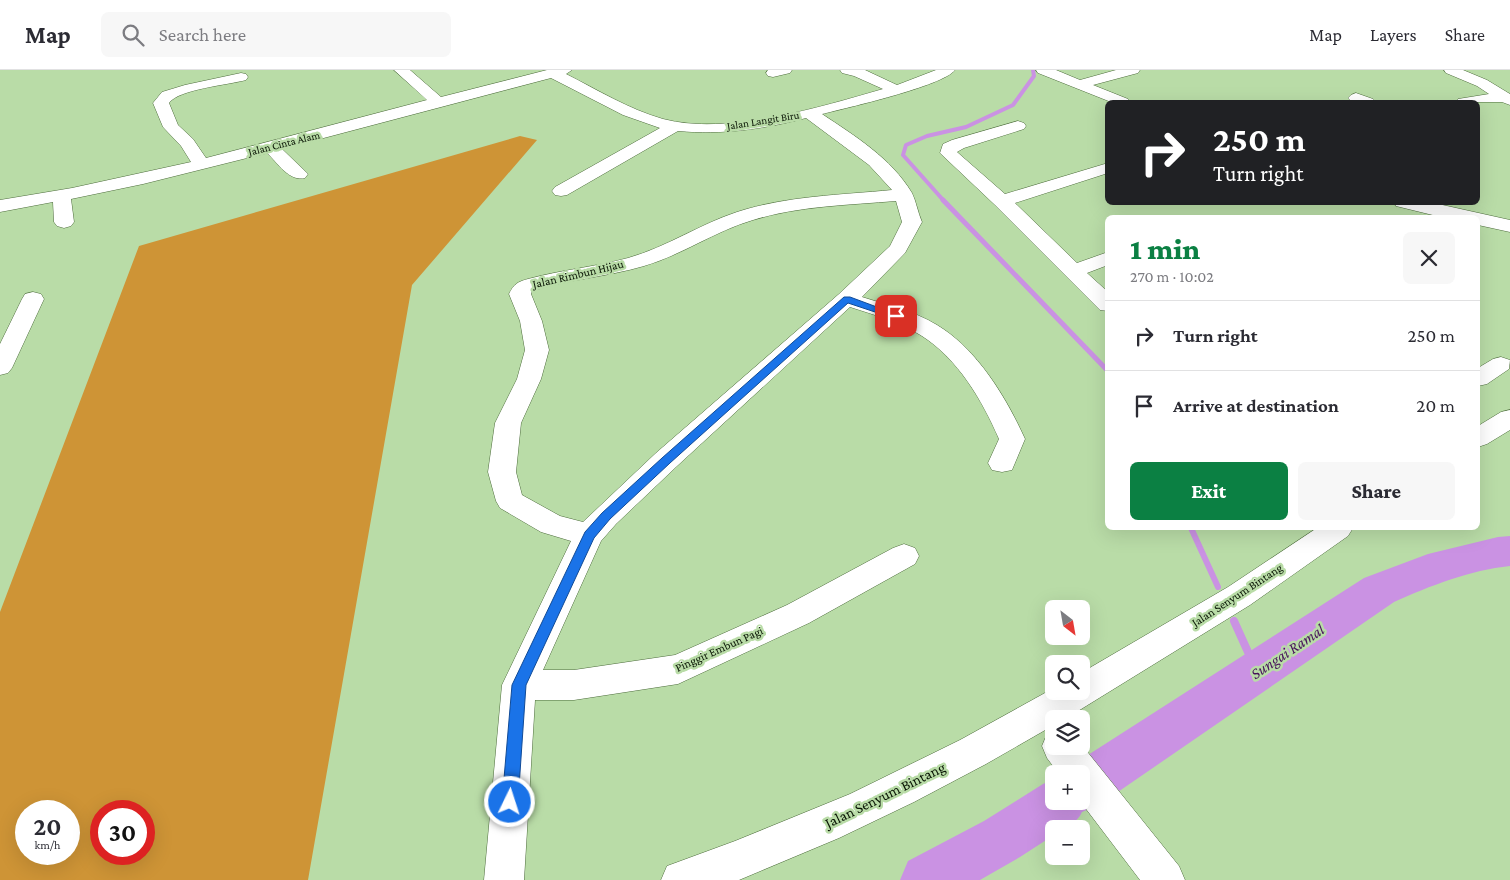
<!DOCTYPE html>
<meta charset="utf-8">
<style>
:root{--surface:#fff;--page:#f7f7f7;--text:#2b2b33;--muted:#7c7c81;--line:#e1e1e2;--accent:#0b8043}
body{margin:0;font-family:"Crimson Pro",serif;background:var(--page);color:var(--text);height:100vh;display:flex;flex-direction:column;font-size:19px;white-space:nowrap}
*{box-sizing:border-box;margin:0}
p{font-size:16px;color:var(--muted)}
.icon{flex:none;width:28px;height:28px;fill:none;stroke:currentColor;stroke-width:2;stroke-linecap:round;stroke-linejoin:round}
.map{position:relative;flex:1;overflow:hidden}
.sheet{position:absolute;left:1105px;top:145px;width:375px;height:315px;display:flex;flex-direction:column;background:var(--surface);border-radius:8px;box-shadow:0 5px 20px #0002}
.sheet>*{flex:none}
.top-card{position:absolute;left:1105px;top:30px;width:375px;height:105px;border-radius:8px;box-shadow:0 5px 20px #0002;background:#202124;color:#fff;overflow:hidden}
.needle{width:32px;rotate:149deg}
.controls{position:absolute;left:1045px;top:530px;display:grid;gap:10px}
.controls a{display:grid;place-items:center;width:45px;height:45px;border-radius:8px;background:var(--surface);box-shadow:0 5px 20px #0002;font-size:25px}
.speed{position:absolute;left:15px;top:730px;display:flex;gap:10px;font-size:25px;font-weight:700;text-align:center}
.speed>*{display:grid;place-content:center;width:65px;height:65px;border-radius:50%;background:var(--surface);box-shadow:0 5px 20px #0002;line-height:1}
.speed small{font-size:12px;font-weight:400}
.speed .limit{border:8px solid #d22;background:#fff;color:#111}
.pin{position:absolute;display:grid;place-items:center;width:42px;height:42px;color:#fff;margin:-21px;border-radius:10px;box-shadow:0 2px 8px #0006}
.me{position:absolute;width:55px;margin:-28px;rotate:4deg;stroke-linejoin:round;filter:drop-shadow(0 0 4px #0008)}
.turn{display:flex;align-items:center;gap:18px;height:105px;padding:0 25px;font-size:22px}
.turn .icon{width:65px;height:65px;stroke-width:2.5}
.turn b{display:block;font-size:35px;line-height:42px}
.round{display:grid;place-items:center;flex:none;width:52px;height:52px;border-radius:8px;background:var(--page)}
.head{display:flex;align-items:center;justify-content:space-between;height:85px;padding:0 25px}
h1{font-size:30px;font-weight:800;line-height:38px;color:var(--accent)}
.cta{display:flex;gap:10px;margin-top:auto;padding:10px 25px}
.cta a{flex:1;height:58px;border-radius:8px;background:var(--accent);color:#fff;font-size:20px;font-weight:800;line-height:58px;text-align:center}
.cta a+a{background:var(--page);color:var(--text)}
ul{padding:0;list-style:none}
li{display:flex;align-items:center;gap:15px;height:70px;padding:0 25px;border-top:1px solid var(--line)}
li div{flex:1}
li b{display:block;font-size:19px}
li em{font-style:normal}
header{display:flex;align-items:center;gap:30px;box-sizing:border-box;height:70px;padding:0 25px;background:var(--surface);border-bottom:1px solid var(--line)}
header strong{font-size:24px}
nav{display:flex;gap:28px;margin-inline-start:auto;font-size:18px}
.search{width:350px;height:45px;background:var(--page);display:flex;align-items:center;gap:12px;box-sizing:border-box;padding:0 18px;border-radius:8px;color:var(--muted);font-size:19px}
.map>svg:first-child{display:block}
.forest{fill:#ce9436;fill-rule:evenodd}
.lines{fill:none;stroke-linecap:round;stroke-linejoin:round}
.stream-far3{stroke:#ca92e3;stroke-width:4}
.stream-far2{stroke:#ca92e3;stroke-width:5}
.stream-far1{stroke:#ca92e3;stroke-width:6}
.stream{stroke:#ca92e3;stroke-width:8}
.river{fill:#ca92e3;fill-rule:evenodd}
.minor-casing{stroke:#4d6c3c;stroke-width:1}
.minor{fill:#fff;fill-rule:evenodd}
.route{fill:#1a73e8;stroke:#114b97}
.labels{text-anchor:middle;stroke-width:5;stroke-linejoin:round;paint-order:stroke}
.far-street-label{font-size:11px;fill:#091504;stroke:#b9dca7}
.street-label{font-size:12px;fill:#091504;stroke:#b9dca7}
.near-street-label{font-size:15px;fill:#091504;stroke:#b9dca7}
.near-water-label{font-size:16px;font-style:italic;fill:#47125a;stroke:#b9dca7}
</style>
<header>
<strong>Map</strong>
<div class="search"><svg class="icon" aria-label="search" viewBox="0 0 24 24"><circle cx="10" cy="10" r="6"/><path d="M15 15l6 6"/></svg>Search here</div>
<nav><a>Map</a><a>Layers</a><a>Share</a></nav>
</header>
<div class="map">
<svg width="1510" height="810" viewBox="0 0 1510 810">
<rect width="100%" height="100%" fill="#b9dca7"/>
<path class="forest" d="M520,66L537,70L412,215L308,810H0V542L139,176ZM26,741H69V784H26ZM144,741V784H101V741Z"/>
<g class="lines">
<polyline class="stream-far3" points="944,131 903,85 906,75 927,66 966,57 1013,35 1034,6 1033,0"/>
<polyline class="stream-far2" points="943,130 1108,301"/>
<polyline class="stream-far1" points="1191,458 1218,517"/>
<polyline class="stream" points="1234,551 1257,602"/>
<path class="river" d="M1510,466V496C1470,500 1430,516 1394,532L1099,735L1082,742C1077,753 1066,759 1054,759V765L1020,787L980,810H900L908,791L984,751L1043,714L1054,709V731H1081V704H1062L1063,701L1364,508L1428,484L1498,467Z"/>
<defs>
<g id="minor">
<path d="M394,0H410L441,27L547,0H572L566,4C598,20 628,39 663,49C726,66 821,37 883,19L854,6L842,3L840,0H865L897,15L936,0H955C943,16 846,38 822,44C855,66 891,88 912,123C916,131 918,143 922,152L905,183L862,227C887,235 914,241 937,255C977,279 1006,327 1025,369L1012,400L1002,402L992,400L988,393L999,369C982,330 958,289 922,266C900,252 875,245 850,237L676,397L616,454L601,471L543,600H574L675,585L787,535L893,478L904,474L915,478L919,486L915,494L809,553L678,614L574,630H535L524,810H484L502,615L571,471L541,462L500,438L496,431L488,402L495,353L517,309L525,280L520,251L509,224C514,214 517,212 528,209C561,200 595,197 628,188C667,177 700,154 737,142C786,126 841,125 892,120L869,95L806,48C764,59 722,65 678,61L567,125L561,126L555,125L552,121L555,117L660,58L623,45L551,8L282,79L308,104L305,108C289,112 278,93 267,83L143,114L71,129L74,152L71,156L64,158L57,156L54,152L53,132L0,142V130L72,118L191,92L181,76L163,57L153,33L162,22L185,15L241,3L246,4L248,7L246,10C228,15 179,19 169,33L178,55L193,69L206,88L427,30ZM896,131L902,152L890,176L839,224L656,383L583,452L560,446L522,425L516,402L521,353L541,309L549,280L542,251L531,224L532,221C568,209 607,207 644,196C682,185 715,161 753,150C798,136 849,135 896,131Z"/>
<polygon points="768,0 792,0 790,3 773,7 768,6 766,3"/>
<polygon points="1036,0 1056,0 1080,10 1116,0 1140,0 1138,3 1093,15 1128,29 1130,32 1111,32 1038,3"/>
<polygon points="1444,0 1463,0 1487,10 1510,24 1510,35 1502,32 1456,32 1458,29 1489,24 1477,16 1446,3"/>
<polygon points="1356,23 1373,29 1376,32 1351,31 1348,28 1351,25"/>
<polygon points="1018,51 1024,53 1026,56 1024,59 964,78 957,82 1005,124 1108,93 1108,103 1015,133 1077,193 1108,182 1108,195 1087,203 1108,222 1108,241 1100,240 995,135 940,83 943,74 952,70"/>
<polygon points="1394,132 1429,132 1510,150 1510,162 1478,155 1478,148 1445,148 1396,136"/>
<polygon points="33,222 41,224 44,229 12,298 8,303 0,305 0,274 22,229 25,224"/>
<polygon points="1501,287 1510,290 1509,299 1487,314 1478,316 1478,298 1493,289"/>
<polygon points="1510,340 1510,360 1487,374 1478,377 1478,356 1501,342"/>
<polygon points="1317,458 1353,458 1348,466 1250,535 1065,649 1054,649 1054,655 986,694 914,732 839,768 739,810 661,810 667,796 735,771 850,724 960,670 1054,618 1054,621 1081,621 1081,603 1228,517"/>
<polygon points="1054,661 1054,676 1081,676 1081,674 1179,796 1185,810 1140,810 1080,731 1081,704 1059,704 1047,688 1042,676 1047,664"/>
</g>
</defs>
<use href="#minor" class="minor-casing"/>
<use href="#minor" class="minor"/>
</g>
<polygon class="route" points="844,227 850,227 901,246 896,249 848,233 670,393 610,449 594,468 526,615 518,732 516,737 510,740 504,737 502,732 512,615 585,462 602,443 662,388"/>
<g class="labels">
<g class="far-street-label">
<text transform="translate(763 50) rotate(-9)" y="4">Jalan Langit Biru</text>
<text transform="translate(284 73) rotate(-14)" y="4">Jalan Cinta Alam</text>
</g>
<g class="street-label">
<text transform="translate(578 204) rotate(-13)" y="4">Jalan Rimbun Hijau</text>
<text transform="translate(1237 525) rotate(-33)" y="4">Jalan Senyum Bintang</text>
<text transform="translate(719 579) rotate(-24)" y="4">Pinggir Embun Pagi</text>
</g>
<g class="near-street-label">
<text transform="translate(885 725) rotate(-26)" y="5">Jalan Senyum Bintang</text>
</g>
<g class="near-water-label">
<text transform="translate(1287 581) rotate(-34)" y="6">Sungai Ramal</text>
</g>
</g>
</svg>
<div class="controls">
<a><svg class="needle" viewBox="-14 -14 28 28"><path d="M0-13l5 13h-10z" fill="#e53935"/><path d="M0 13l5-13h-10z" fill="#7c7c81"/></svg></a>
<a><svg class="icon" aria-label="search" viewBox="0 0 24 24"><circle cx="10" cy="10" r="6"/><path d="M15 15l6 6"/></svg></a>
<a><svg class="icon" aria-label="layers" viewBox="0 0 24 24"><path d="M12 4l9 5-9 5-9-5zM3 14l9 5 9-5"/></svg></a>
<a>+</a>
<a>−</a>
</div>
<div class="speed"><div>20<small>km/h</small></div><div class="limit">30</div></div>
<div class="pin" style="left:896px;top:246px;background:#d93025"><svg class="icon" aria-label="arrive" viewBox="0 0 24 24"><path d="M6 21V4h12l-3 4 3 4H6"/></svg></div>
<svg class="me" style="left:510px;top:732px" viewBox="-20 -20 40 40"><circle r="17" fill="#1a73e8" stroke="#fff" stroke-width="3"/><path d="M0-11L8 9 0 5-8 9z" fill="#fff"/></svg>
<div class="top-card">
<div class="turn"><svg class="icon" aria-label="right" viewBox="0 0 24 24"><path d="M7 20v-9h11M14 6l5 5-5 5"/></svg><div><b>250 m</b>Turn right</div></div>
</div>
<section class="sheet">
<div class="head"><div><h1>1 min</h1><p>270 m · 10:02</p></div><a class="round"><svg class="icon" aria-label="close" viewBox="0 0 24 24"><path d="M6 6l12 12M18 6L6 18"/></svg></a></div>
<ul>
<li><svg class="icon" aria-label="right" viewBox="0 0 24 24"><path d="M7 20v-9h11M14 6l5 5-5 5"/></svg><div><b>Turn right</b></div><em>250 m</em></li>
<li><svg class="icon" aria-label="arrive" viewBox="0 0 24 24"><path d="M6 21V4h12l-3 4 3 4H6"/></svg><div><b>Arrive at destination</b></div><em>20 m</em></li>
</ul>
<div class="cta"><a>Exit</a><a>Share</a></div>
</section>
</div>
